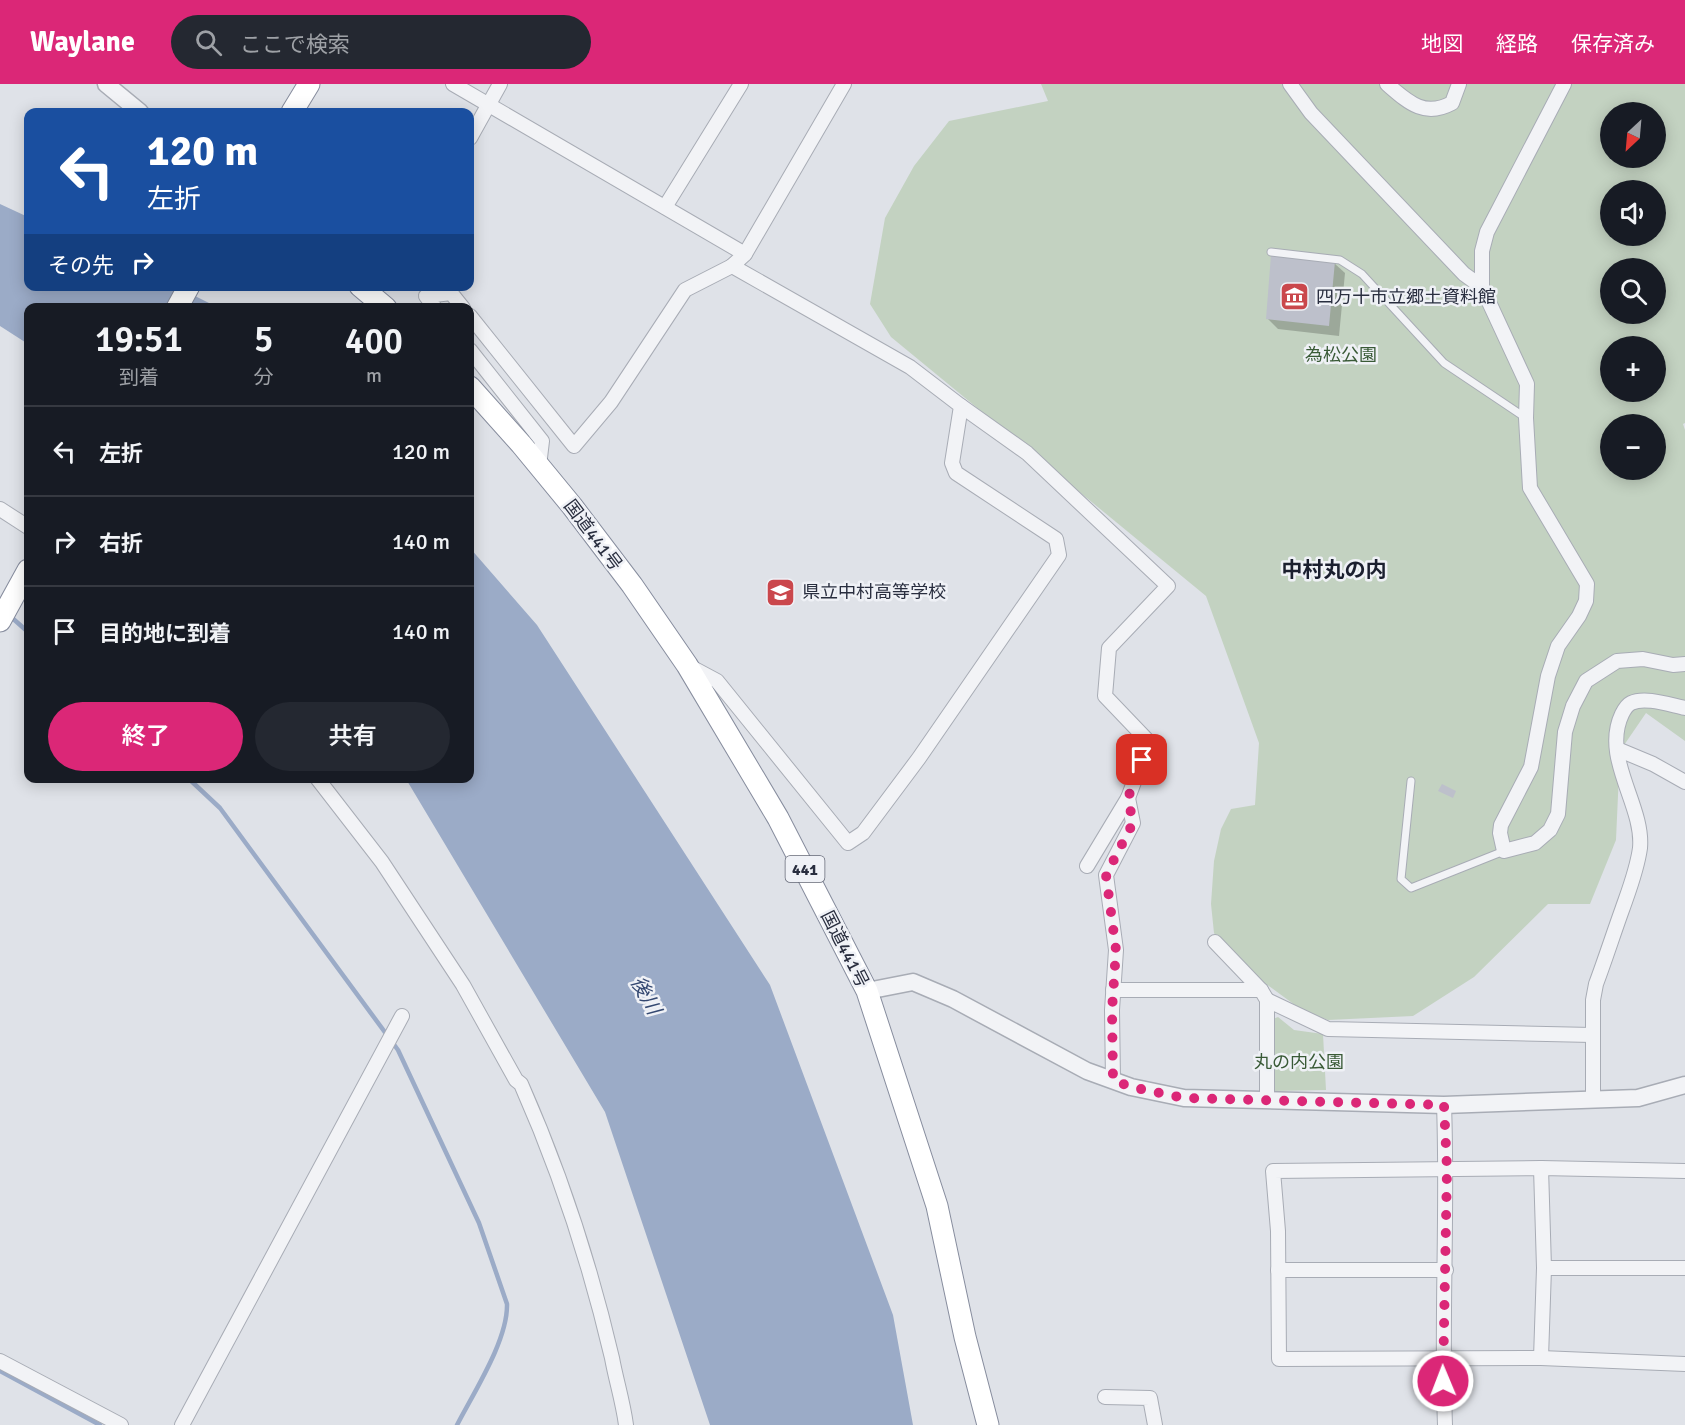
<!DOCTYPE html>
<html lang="ja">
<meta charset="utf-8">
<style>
:root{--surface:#171b24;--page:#242831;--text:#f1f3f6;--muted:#9ea1a6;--line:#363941;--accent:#db2777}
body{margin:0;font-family:Signika,"Noto Sans JP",sans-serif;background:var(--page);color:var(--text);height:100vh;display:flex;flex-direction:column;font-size:22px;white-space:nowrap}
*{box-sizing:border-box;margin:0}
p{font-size:20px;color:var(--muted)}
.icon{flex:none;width:33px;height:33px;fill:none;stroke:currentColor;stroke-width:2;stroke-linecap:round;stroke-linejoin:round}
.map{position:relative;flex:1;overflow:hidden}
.side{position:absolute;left:24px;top:219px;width:450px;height:480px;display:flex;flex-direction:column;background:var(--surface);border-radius:12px;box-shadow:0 3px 15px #0003}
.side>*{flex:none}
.banner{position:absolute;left:24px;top:24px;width:450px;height:183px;border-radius:12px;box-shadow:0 3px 15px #0003;background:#1a4fa0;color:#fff;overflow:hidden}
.needle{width:39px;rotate:206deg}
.fabs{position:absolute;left:1600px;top:18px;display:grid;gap:12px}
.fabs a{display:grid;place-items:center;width:66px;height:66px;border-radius:50%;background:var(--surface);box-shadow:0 3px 15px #0003;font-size:30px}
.pin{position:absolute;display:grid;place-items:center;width:51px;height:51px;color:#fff;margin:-26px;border-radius:12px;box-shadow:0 3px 9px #0006}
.me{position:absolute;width:66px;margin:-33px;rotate:359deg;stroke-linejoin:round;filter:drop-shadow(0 0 4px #0008)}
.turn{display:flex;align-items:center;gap:21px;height:126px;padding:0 24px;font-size:27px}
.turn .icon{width:78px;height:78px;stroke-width:2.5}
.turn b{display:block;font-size:42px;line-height:51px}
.then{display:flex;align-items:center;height:57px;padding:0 24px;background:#0003;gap:12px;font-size:22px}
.eta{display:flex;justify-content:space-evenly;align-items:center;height:102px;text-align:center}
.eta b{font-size:36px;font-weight:600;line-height:42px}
.action{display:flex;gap:12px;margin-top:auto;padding:12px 24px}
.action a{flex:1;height:69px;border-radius:36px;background:var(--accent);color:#fff;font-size:24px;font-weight:600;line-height:69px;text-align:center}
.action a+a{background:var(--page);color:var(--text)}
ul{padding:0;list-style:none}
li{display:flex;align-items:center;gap:18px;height:90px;padding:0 24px;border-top:2px solid var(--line)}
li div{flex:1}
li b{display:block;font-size:22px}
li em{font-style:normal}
header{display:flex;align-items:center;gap:36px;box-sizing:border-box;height:84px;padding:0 30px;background:var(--accent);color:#fff}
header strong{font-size:28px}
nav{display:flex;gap:33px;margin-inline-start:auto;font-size:21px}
.search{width:420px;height:54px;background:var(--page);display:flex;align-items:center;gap:15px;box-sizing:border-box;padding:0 21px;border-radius:33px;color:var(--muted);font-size:22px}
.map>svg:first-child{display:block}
.green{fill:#c3d2c1;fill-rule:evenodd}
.water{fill:#9babc7}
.shadow{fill:#0003}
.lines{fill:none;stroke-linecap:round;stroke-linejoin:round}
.stream{stroke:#9babc7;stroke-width:4.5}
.building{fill:#bdc0cb}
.service-casing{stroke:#a8acb5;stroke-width:9}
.minor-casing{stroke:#a8acb5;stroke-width:16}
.tertiary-casing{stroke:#a8acb5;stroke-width:19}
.trunk-casing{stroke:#878d9e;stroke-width:23}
.service{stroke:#f2f3f6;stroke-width:7}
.minor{stroke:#f2f3f6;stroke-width:14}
.tertiary{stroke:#f2f3f6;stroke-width:16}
.trunk{stroke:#fff;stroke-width:21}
.route{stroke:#db2777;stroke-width:10;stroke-dasharray:0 18}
.labels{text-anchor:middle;stroke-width:5;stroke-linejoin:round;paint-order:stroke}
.shield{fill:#eff1f6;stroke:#646876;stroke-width:1.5}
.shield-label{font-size:16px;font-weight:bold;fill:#292e3f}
.poi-label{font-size:18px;fill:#292e3f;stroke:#eff1f6;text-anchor:start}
.park-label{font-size:18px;fill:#395a36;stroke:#eff1f6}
.street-label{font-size:18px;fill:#292e3f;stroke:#eff1f6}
.water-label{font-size:20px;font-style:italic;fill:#344871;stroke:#eff1f6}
.quarter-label{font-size:21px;font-weight:bold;fill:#1b1f2f;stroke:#eff1f6}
</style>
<header>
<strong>Waylane</strong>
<div class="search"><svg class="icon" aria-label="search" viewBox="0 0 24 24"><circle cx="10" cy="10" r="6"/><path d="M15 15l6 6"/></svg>ここで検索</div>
<nav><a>地図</a><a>経路</a><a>保存済み</a></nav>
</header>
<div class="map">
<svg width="1685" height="1341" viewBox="0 0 1685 1341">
<rect width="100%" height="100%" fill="#dfe2e8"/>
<g class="green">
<path d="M1041,0H1685V339L1683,340L1685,346V657L1646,629L1620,667L1616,756L1590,820H1548L1474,893L1413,932L1328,936L1303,927L1262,897L1222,861L1214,849L1211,820L1214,777L1221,745L1231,725L1255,721L1259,659L1206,512L891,253L870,220L885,134L914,82L949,37L1048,17ZM1611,28H1656V74H1611ZM1611,106H1656V152H1611ZM1611,184H1656V230H1611ZM1611,262H1656V308H1611ZM1611,340H1656V386H1611Z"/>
<polygon points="1278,933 1294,946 1323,950 1326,1006 1273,1007 1273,935"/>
</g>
<g class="water">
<polygon points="0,120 28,133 28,202 177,203 217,223 28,224 28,260 0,242"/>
<polygon points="470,464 537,541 770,901 893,1231 913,1341 710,1341 605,1028 406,695 470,694"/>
</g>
<polygon class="shadow" points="1334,179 1345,189 1339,252 1278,245 1267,234"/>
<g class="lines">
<g class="stream">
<polyline points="10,532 28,548"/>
<path d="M188,694L220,724L398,966L479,1139L507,1220C508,1256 474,1308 457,1341"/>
<polyline points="0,1287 100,1341"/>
</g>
</g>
<g class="building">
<polygon points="1271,171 1335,177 1329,242 1266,235"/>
<polygon points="1442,700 1456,707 1453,714 1438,707"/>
</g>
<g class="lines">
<defs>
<g id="service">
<polyline points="1271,168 1340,176 1362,190 1444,279 1526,334"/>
<polyline points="1411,697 1401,795 1411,804 1504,767"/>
</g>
<g id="minor">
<polyline points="453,0 745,170"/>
<polyline points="1290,0 1311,29 1464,190 1482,203 1527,300 1526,334 1530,404 1587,500 1586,517 1579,532 1558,562 1548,592 1531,683 1501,741 1500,749 1504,767 1535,759 1550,746 1558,730 1565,648 1573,622 1586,597 1617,577 1643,575 1673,581 1685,580"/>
<path d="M1387,0C1408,18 1424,34 1452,19L1459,0"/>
<polyline points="470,54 500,0"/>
<polyline points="665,123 741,0"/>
<polyline points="1482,203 1482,167 1487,148 1564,0"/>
<polyline points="435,224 426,212 451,209 463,224"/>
<polyline points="470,232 574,362 611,318 685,206 732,182"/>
<polyline points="470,266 542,357 539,382"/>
<polyline points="961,322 1027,369 1168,502 1109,564 1105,612 1149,658 1128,714 1087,782"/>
<polyline points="0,425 28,443"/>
<polyline points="689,582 717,597 848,759 863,749 919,674 1059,471 1056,455 956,389 952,379 961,322 910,283 732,182 745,170 844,0"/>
<polyline points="1617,665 1653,680 1685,698"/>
<path d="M317,694L382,778L463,901L516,996L521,1000C560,1088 590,1180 612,1274C616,1296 623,1318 626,1341"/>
<polyline points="1215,858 1261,906 1267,916 1267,1016"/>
<polyline points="1113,906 1261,906"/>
<polyline points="1267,916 1328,945 1592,951"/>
<polyline points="1113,996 1112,926 1116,866 1106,791 1133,739 1128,714"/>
<path d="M1593,1016V916L1596,900C1605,876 1613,851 1622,826C1629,806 1637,786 1640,764C1644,721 1601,674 1622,630C1624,626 1627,621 1631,619C1645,612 1670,621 1685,624"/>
<path d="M1444,1021C1448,1128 1441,1234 1445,1341"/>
<polyline points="1685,1087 1541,1084 1273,1087 1278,1147 1279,1275 1541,1274 1685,1280"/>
<polyline points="1544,1184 1685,1184"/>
<polyline points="1278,1186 1446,1186"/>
<polyline points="1541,1274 1544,1184 1541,1084"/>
<polyline points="0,1277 121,1341"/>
<polyline points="1105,1313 1150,1314 1155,1341"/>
<polyline points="182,1341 402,932"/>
</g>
<g id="tertiary">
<polyline points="106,0 140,28"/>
<polyline points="867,907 913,898 953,915 1087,987 1131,1003 1184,1014 1444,1021 1638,1014 1685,1001"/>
</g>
<g id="trunk">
<polyline points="292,28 309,0"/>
<polyline points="360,202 386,224"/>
<polyline points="177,224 189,202"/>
<polyline points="470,303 521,360 572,422 632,501 687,581 778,734 867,907 937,1122 965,1253 988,1341"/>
<polyline points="0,537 28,486"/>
</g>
</defs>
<use href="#service" class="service-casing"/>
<use href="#minor" class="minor-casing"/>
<use href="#tertiary" class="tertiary-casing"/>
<use href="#trunk" class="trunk-casing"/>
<use href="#service" class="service"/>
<use href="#minor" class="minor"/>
<use href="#tertiary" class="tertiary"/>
<use href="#trunk" class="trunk"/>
</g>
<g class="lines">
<polyline class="route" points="1142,676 1128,714 1133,739 1106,791 1116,866 1112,926 1113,996 1131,1003 1184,1014 1444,1021 1447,1085 1443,1297"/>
</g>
<defs>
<symbol id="museum-square" viewBox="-11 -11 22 22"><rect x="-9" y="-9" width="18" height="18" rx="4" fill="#ca474c" stroke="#eff1f6"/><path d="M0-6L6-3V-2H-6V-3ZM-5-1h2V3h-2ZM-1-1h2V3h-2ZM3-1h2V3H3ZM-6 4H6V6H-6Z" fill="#fff"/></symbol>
<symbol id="school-square" viewBox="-11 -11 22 22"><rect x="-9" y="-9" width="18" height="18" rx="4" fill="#ca474c" stroke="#eff1f6"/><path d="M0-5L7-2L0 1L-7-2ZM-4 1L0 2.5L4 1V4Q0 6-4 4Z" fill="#fff"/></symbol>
</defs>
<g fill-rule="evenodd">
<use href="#museum-square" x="1278" y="196" width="33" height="33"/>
<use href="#school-square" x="764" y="492" width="33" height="33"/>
</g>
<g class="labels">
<rect class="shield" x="785.5" y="772" width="39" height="26" rx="4.5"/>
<g class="shield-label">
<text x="805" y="791">441</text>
</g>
<g class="poi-label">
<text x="1316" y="219">四万十市立郷土資料館</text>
<text x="802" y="514">県立中村高等学校</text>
</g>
<g class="park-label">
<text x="1341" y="277">為松公園</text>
<text x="1299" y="984">丸の内公園</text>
</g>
<g class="street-label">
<text transform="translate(593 451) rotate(53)" y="6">国道441号</text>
<text transform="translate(845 865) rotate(63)" y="6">国道441号</text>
</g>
<g class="water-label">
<text transform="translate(646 911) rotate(61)" y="7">後川</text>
</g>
<g class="quarter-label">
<text x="1334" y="493">中村丸の内</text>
</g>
</g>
</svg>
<div class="fabs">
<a><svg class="needle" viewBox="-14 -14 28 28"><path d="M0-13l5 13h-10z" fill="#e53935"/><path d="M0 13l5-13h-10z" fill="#9ea1a6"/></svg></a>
<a><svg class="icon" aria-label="sound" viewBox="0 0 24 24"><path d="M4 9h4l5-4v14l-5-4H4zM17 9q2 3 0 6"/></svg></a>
<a><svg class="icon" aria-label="search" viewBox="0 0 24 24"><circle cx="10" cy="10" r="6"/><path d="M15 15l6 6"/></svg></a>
<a>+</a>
<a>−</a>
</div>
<div class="pin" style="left:1142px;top:676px;background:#d93025"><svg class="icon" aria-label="arrive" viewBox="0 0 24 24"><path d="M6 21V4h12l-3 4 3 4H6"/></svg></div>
<svg class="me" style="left:1443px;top:1297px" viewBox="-20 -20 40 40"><circle r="17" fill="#db2777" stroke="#fff" stroke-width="3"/><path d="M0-11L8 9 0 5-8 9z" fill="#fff"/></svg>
<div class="banner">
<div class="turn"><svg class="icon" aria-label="left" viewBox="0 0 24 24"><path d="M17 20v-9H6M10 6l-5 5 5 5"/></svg><div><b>120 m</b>左折</div></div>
<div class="then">その先<svg class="icon" aria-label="right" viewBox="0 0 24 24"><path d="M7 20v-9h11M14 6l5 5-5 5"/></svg></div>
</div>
<section class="side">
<div class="eta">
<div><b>19:51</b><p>到着</p></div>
<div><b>5</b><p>分</p></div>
<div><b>400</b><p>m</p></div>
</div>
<ul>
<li><svg class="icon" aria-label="left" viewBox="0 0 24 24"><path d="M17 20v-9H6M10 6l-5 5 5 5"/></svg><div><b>左折</b></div><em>120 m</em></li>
<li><svg class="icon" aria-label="right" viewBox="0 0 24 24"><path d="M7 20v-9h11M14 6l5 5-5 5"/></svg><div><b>右折</b></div><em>140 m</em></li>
<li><svg class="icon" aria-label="arrive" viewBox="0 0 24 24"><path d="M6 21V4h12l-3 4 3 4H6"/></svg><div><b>目的地に到着</b></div><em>140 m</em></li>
</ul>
<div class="action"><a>終了</a><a>共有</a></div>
</section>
</div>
